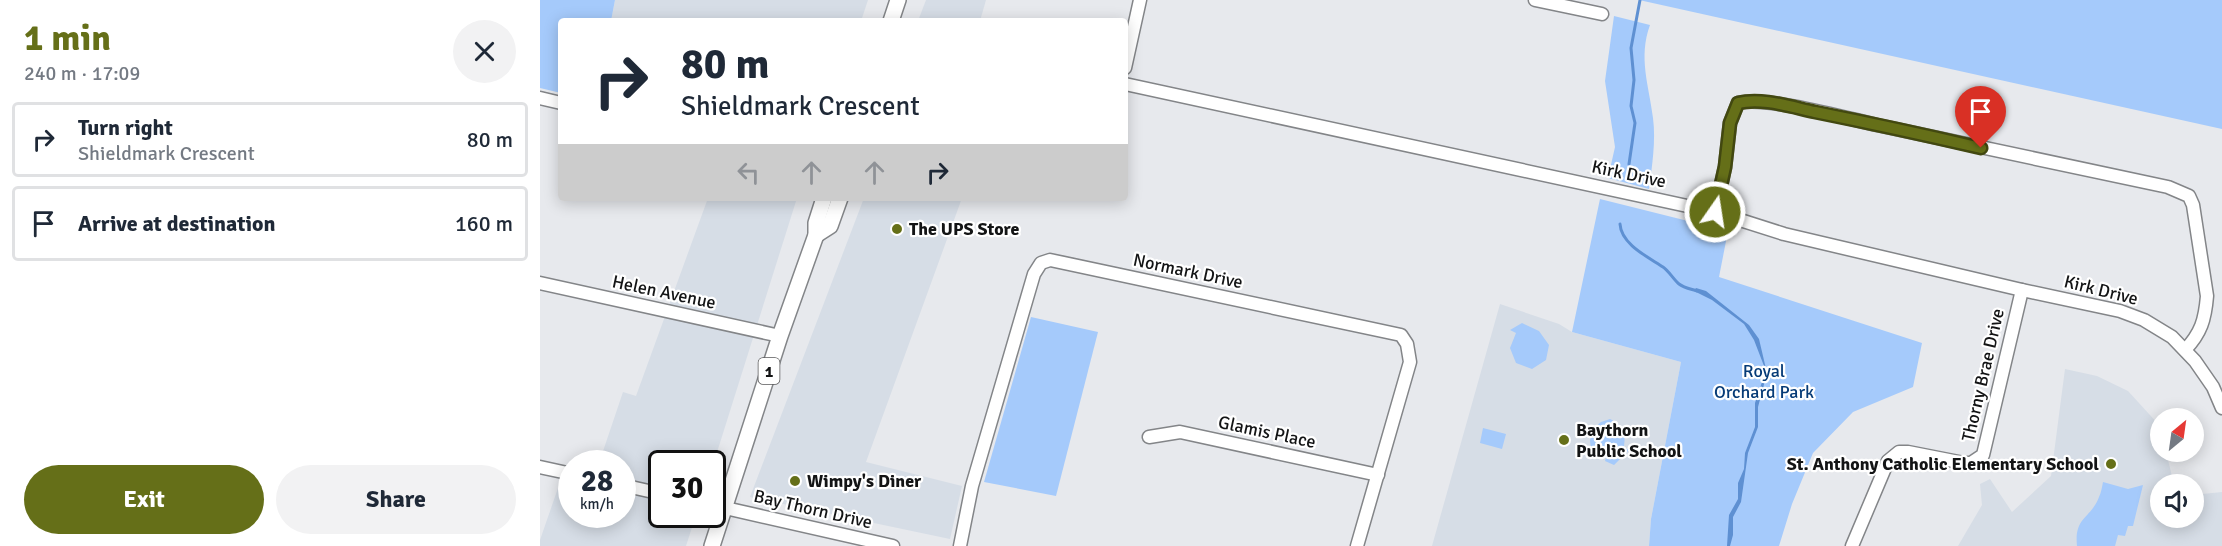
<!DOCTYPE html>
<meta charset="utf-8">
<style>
:root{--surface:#fff;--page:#f2f2f3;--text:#1f2937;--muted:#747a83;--line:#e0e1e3;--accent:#656f18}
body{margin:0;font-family:Signika,sans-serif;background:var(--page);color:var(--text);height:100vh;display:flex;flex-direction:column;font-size:22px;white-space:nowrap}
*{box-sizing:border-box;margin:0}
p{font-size:20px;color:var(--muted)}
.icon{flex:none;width:33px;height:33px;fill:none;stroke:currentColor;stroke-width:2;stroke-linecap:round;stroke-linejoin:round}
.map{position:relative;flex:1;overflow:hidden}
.details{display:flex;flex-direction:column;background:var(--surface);width:540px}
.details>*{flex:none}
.banner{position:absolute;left:18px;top:18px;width:570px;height:183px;border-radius:6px;box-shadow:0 3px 15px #0003;background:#fff;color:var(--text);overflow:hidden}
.needle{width:39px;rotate:29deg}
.tools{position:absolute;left:1610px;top:408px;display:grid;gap:12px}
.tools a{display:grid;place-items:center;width:54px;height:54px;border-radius:50%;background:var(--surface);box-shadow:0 3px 15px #0003;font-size:30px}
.speed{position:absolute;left:18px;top:450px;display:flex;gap:12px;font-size:30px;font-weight:700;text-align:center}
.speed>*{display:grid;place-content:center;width:78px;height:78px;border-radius:50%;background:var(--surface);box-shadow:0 3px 15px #0003;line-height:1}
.speed small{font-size:15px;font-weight:400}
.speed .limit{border:3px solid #111;border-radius:9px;background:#fff;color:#111}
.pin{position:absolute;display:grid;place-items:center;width:51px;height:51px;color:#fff;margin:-62px -26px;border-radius:50% 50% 50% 0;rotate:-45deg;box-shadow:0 0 6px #0007}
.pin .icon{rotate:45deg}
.me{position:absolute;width:66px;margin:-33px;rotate:13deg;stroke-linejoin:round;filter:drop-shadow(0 0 4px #0008)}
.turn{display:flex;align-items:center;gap:21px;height:126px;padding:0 24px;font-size:27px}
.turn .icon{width:78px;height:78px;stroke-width:2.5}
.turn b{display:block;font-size:42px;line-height:51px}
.lanes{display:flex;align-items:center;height:57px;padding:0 24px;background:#0003;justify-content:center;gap:30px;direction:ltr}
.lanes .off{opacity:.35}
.round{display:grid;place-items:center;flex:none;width:63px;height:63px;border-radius:32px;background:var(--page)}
.headline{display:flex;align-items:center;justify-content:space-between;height:102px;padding:0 24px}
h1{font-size:36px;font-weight:800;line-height:45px;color:var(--accent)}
.primary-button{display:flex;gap:12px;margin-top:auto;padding:12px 24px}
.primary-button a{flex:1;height:69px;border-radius:36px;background:var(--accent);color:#fff;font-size:24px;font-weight:800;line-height:69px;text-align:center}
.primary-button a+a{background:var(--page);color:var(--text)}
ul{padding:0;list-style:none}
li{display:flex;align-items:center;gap:18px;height:75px;margin:0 12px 9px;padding:0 12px;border:3px solid var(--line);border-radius:6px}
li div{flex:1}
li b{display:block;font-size:22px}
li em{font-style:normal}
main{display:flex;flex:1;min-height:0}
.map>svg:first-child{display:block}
.built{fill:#d6dde6}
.green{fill:#a5cafb}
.water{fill:#5e90d2}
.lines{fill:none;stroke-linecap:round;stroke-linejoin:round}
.stream{stroke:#5e90d2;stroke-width:3}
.minor-casing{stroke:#838588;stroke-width:15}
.major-casing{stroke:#838588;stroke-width:18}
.minor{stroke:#fff;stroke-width:12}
.major{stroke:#fff;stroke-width:15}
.route-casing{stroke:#424810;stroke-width:15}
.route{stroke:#656f18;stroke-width:10}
.poi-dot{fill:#656f18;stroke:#fff;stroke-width:2}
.labels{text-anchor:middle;stroke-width:4.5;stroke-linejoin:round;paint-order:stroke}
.shield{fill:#fff;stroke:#5a5a5b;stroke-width:1.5}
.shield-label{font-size:16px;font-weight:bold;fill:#131415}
.street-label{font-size:18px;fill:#131415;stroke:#fff}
.poi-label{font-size:18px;font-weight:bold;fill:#131415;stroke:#fff;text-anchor:start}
.park-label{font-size:18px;fill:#063b77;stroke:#fff}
</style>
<main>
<section class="details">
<div class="headline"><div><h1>1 min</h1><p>240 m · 17:09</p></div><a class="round"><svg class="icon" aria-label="close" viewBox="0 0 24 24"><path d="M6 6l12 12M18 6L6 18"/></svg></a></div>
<ul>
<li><svg class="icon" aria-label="right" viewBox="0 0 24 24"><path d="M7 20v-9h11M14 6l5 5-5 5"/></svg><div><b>Turn right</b><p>Shieldmark Crescent</p></div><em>80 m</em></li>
<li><svg class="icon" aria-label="arrive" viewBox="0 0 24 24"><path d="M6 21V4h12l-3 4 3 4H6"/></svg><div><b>Arrive at destination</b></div><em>160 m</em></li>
</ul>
<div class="primary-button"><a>Exit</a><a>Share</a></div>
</section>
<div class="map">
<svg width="1682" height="546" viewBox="0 0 1682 546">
<rect width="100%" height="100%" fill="#e7e9ed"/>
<g class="built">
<polygon points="75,0 328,0 321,21 71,21"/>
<polygon points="386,0 446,0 440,21 378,21"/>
<polygon points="168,198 257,198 173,465 172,464 122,464 122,514 156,515 146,546 0,546 0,540 18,488 31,489 32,514 82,514 82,464 59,463 83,392 96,396"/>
<polygon points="324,198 422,198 326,462 422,486 410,539 210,497"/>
<polygon points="960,304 1019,324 1032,332 1141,362 1111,519 1109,546 892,546"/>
<polygon points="1525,369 1557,376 1588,391 1620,426 1620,452 1626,452 1634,484 1620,484 1620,518 1653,518 1653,495 1682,492 1682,546 1418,546 1442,505 1440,484 1450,479 1472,512 1511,476"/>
</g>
<g class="green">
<polygon points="0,0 75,0 71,21 21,21 21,93 0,88"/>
<polygon points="1099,0 1682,0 1682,129"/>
<path d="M1074,16L1110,25C1098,58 1109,85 1113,118C1116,141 1112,166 1109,189L1068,178L1075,147L1065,81Z"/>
<polygon points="1060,199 1188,231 1179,277 1382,343 1373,387 1313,412 1273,453 1252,504 1239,546 1109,546 1111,519 1141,362 1032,332"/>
<polygon points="491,317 558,332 516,496 444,482"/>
<polygon points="982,323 999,331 1009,345 1006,360 992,369 976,363 970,348 976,333 970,330"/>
<path d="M1070,419C1084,426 1086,432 1084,447L1089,450L1074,465L1065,461L1066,458C1049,451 1049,446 1051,430L1061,422Z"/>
<polygon points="943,428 966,434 962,449 940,443"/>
<path d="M1563,482L1588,489L1603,485L1593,526H1588L1585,536L1578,535L1575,546H1537C1534,516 1551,519 1559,497C1561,493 1562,487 1563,482Z"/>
</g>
<polygon class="water" points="1156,288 1166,291 1209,325 1219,339 1227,373 1218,407 1218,427 1208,453 1201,502 1193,517 1193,535 1190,546 1187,546 1189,515 1198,499 1198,483 1204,469 1205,453 1215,427 1215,403 1222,382 1224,366 1214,340 1204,324 1172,300 1154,291"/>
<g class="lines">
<g class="stream">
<polyline points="1089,164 1095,123 1091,106 1094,80 1091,48 1100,0"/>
<path d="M1080,224C1081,244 1108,257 1123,267C1129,271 1133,279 1139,284C1144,288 1151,289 1157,291"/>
</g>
<defs>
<g id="minor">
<polyline points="995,0 1062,14"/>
<polyline points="585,68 600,0"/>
<polyline points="585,84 1175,212 1244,234 1482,290 1580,311 1604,320 1632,337 1655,361 1673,387 1682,408"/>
<polyline points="0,98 21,103"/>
<path d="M1175,212L1185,167L1190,123L1198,103C1226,96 1306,118 1337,125C1434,146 1531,167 1628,187L1649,196L1653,205L1667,296C1665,320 1661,333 1645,350"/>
<polyline points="0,283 240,336"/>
<polyline points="609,437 640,432 838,475"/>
<polyline points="0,467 32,474"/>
<polyline points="82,485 122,494"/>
<polyline points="172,505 353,546"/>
<polyline points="420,546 432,486 494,274 501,263 510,260 861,335 867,344 870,362 817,546"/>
<polyline points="1312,546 1348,461 1359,452 1368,452 1424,463 1431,463 1443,455 1482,290"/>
</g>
<g id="major">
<polyline points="351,21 358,0"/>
<polyline points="276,235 290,226 300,198"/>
<polyline points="172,546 240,336 276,235 276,223 284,198"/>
</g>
</defs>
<use href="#minor" class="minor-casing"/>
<use href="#major" class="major-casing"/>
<use href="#minor" class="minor"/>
<use href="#major" class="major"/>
</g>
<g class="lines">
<defs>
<path id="route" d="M1175,212L1185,167L1190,123L1198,103C1222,97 1251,107 1275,112C1330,123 1385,135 1441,148"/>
</defs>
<use href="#route" class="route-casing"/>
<use href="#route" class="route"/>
</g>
<g class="poi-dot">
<circle cx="357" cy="229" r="6"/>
<circle cx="1024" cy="440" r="6"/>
<circle cx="1571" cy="464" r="6"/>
<circle cx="255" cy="481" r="6"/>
</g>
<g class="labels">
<rect class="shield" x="218.5" y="358" width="21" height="26" rx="4.5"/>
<g class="shield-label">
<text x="229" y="377">1</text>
</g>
<g class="street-label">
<text transform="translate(1089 174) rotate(12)" y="6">Kirk Drive</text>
<text transform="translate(648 271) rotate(12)" y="6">Normark Drive</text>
<text transform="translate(1561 290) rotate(14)" y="6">Kirk Drive</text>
<text transform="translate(124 292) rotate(12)" y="6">Helen Avenue</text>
<text transform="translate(1443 375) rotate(-77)" y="6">Thorny Brae Drive</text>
<text transform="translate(727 432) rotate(12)" y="6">Glamis Place</text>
<text transform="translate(273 509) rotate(13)" y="6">Bay Thorn Drive</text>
</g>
<g class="poi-label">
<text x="369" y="235">The UPS Store</text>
<text x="1036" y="436">Baythorn<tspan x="1036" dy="21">Public School</tspan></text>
<text x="1559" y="470" text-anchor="end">St. Anthony Catholic Elementary School</text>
<text x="267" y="487">Wimpy's Diner</text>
</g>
<g class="park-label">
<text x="1224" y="377">Royal<tspan x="1224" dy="21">Orchard Park</tspan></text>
</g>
</g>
</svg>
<div class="tools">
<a><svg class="needle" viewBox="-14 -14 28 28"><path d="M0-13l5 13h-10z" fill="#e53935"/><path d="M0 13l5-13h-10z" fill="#747a83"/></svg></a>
<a><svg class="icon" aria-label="sound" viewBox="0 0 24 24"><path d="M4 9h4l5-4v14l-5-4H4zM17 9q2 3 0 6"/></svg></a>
</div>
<div class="speed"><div>28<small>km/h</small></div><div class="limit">30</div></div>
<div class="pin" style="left:1441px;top:148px;background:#d93025"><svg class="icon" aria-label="arrive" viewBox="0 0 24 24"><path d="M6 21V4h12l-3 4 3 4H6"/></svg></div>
<svg class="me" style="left:1175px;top:212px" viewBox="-20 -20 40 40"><circle r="17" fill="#656f18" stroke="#fff" stroke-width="3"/><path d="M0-11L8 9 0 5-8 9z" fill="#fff"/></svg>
<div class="banner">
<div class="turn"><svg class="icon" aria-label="right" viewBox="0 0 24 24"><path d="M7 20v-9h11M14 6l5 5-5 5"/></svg><div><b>80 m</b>Shieldmark Crescent</div></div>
<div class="lanes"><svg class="icon off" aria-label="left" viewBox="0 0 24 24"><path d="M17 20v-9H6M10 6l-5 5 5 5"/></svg><svg class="icon off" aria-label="ahead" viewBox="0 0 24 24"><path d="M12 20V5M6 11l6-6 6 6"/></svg><svg class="icon off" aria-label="ahead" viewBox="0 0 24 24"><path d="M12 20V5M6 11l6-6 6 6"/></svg><svg class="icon" aria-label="right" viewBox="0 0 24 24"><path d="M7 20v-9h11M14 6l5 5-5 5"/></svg></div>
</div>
</div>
</main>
